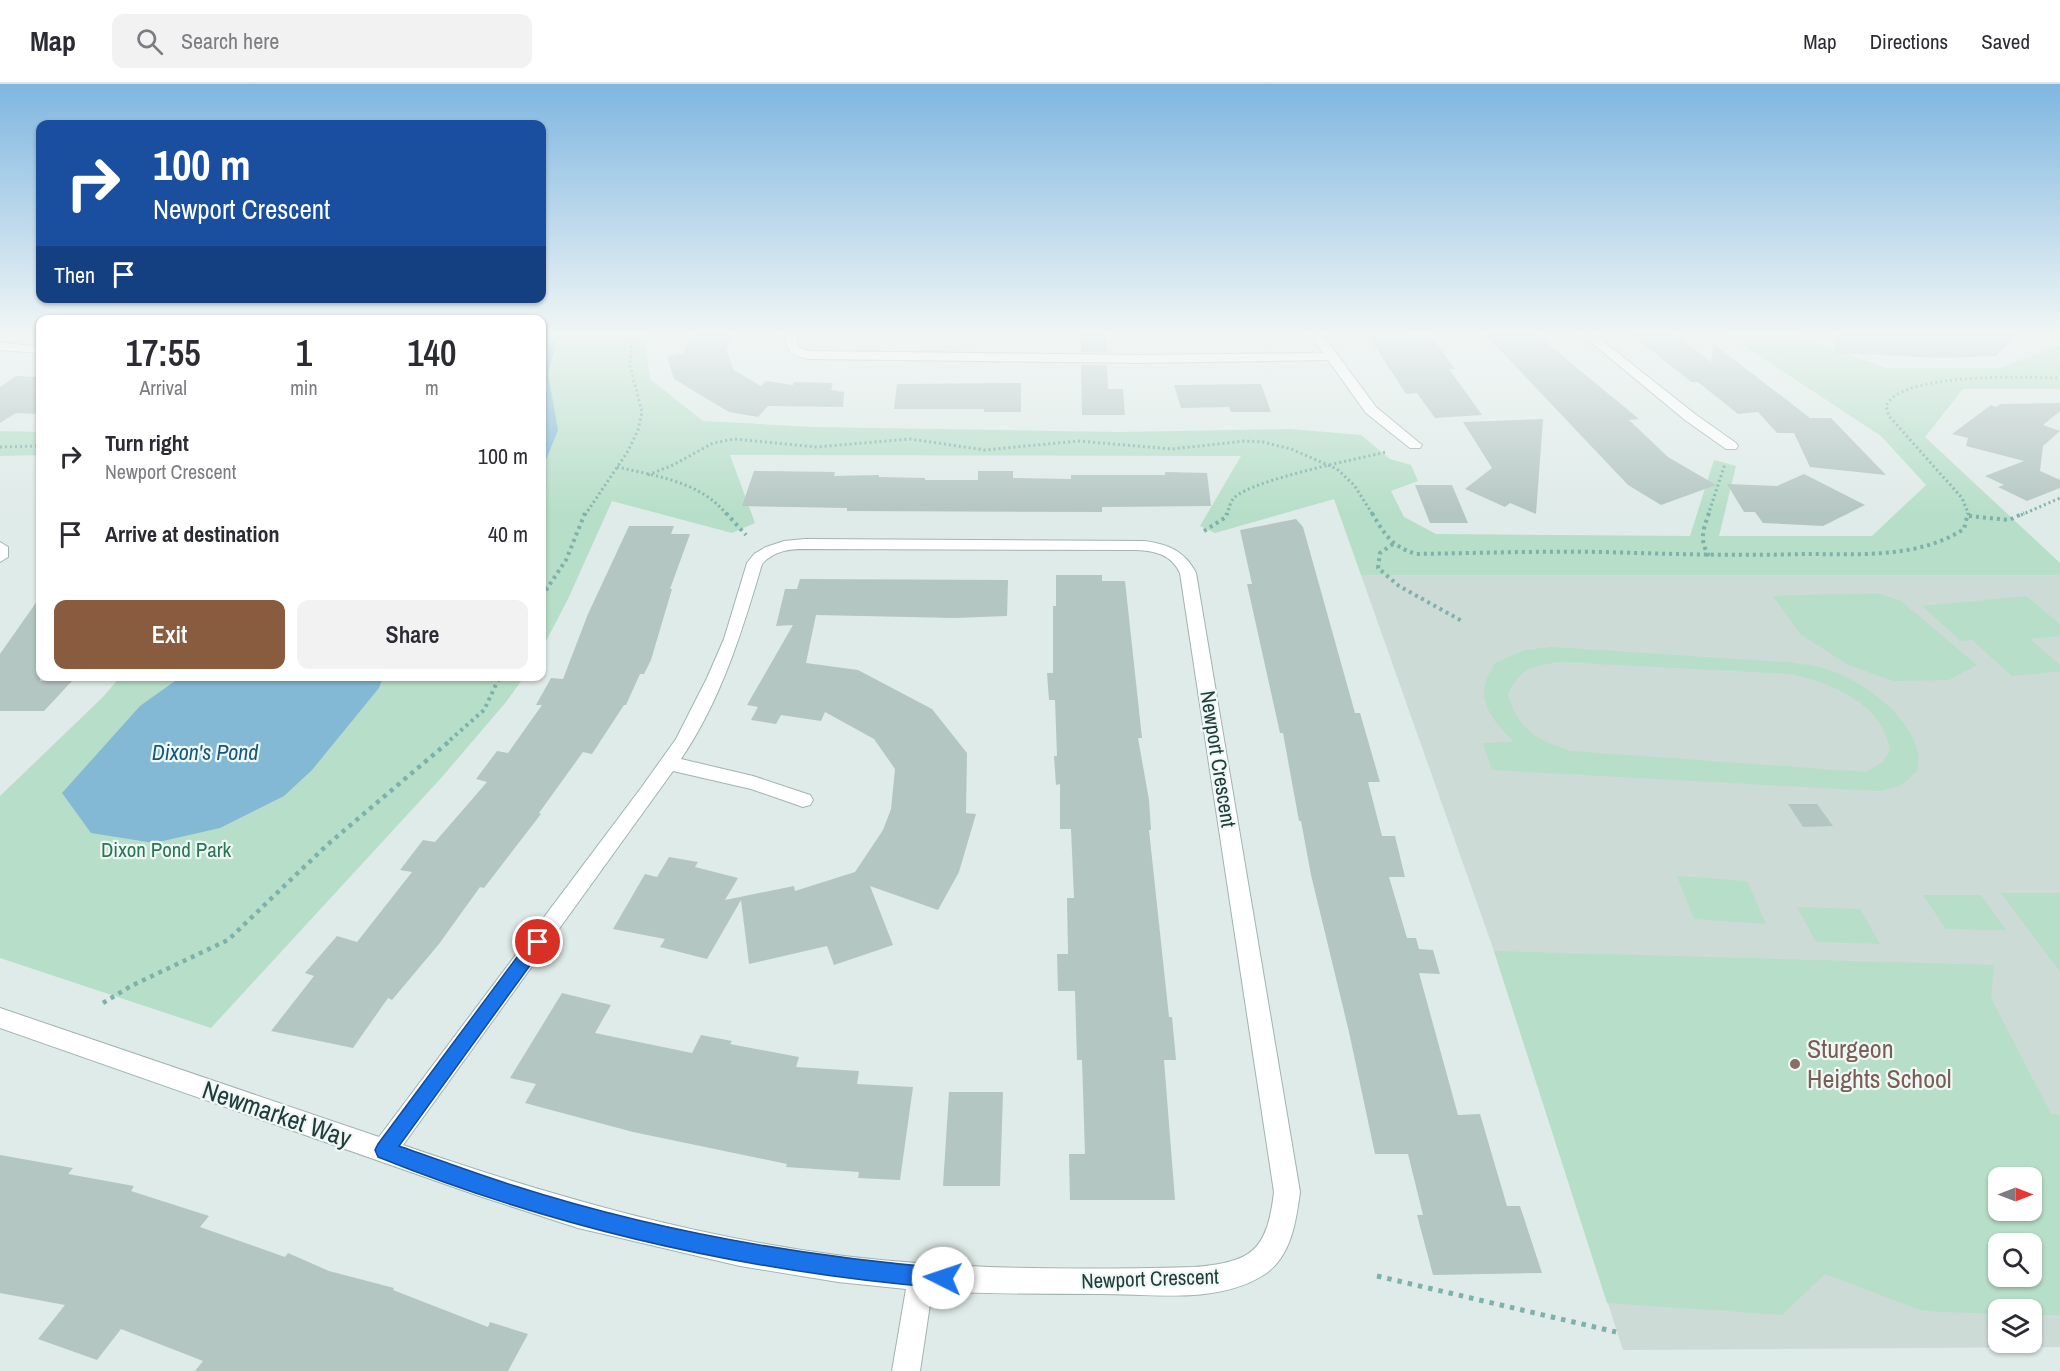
<!DOCTYPE html>
<style>
:root{--surface:#fff;--page:#f2f2f3;--text:#2b2b33;--muted:#7c7c81;--line:#e1e1e2;--accent:#895c3f}
body{margin:0;font-family:"Archivo Narrow",sans-serif;background:var(--page);color:var(--text);height:100vh;display:flex;flex-direction:column;font-size:22px;white-space:nowrap}
*{box-sizing:border-box;margin:0}
p{font-size:20px;color:var(--muted)}
.icon{flex:none;width:33px;height:33px;fill:none;stroke:currentColor;stroke-width:2;stroke-linecap:round;stroke-linejoin:round}
.map{position:relative;flex:1;overflow:hidden}
.drawer{position:absolute;left:36px;top:231px;width:510px;height:366px;display:flex;flex-direction:column;background:var(--surface);border-radius:12px;box-shadow:0 2px 4px #0004}
.drawer>*{flex:none}
.hud{position:absolute;left:36px;top:36px;width:510px;height:183px;border-radius:12px;box-shadow:0 2px 4px #0004;background:#1a4fa0;color:#fff;overflow:hidden}
.needle{width:39px;rotate:90deg}
.fabs{position:absolute;left:1988px;top:1083px;display:grid;gap:12px}
.fabs a{display:grid;place-items:center;width:54px;height:54px;border-radius:12px;background:var(--surface);box-shadow:0 2px 4px #0004;font-size:30px}
.pin{position:absolute;display:grid;place-items:center;width:51px;height:51px;color:#fff;margin:-26px;border:3px solid #fff;border-radius:50%;box-shadow:0 2px 6px #0007}
.me{position:absolute;width:66px;margin:-33px;rotate:274deg;stroke-linejoin:round;filter:drop-shadow(0 0 4px #0008)}
.turn{display:flex;align-items:center;gap:21px;height:126px;padding:0 18px;font-size:27px}
.turn .icon{width:78px;height:78px;stroke-width:2.5}
.turn b{display:block;font-size:42px;line-height:51px}
.then{display:flex;align-items:center;height:57px;padding:0 18px;background:#0003;gap:12px;font-size:22px}
.eta{display:flex;justify-content:space-evenly;align-items:center;height:102px;text-align:center}
.eta b{font-size:36px;font-weight:600;line-height:42px}
.cta{display:flex;gap:12px;margin-top:auto;padding:12px 18px}
.cta a{flex:1;height:69px;border-radius:12px;background:var(--accent);color:#fff;font-size:24px;font-weight:600;line-height:69px;text-align:center}
.cta a+a{background:var(--page);color:var(--text)}
ul{padding:0;list-style:none}
li{display:flex;align-items:center;gap:18px;height:78px;padding:0 18px}
li div{flex:1}
li b{display:block;font-size:22px}
li em{font-style:normal}
header{display:flex;align-items:center;gap:36px;box-sizing:border-box;height:84px;padding:0 30px;background:var(--surface);border-bottom:2px solid var(--line)}
header strong{font-size:28px}
nav{display:flex;gap:33px;margin-inline-start:auto;font-size:21px}
.search{width:420px;height:54px;background:var(--page);display:flex;align-items:center;gap:15px;box-sizing:border-box;padding:0 21px;border-radius:12px;color:var(--muted);font-size:22px}
.map>svg:first-child{display:block}
.built{fill:#cddbd7;fill-rule:evenodd}
.green{fill:#b6dec8;fill-rule:evenodd}
.water{fill:#83b9d5}
.building{fill:#b4c6c2}
.lines{fill:none;stroke-linecap:round;stroke-linejoin:round}
.minor-casing{stroke:#a2b3b0;stroke-width:2}
.path-far3{stroke:#7db1aa;stroke-width:3;stroke-dasharray:2 3;stroke-linecap:butt}
.path-far2{stroke:#7db1aa;stroke-width:4;stroke-dasharray:3 4;stroke-linecap:butt}
.path-far1{stroke:#7db1aa;stroke-width:4.5;stroke-dasharray:4 5;stroke-linecap:butt}
.path{stroke:#7db1aa;stroke-width:5;stroke-dasharray:4.5 6;stroke-linecap:butt}
.minor{fill:#fff;fill-rule:evenodd}
.route{fill:#1a73e8;stroke:#114b97;stroke-width:1.5}
.education-dot{fill:#8d6e63;stroke:#f0f8f5;stroke-width:2}
.labels{text-anchor:middle;stroke-width:4.5;stroke-linejoin:round;paint-order:stroke}
.street-label{font-size:21px;fill:#1f3c3a;stroke:#f0f8f5}
.park-label{font-size:21px;fill:#277654;stroke:#f0f8f5}
.water-label{font-size:22px;font-style:italic;fill:#16587c;stroke:#f0f8f5}
.near-education-label{font-size:26px;fill:#785e54;stroke:#f0f8f5;text-anchor:start}
.near-street-label{font-size:26px;fill:#1f3c3a;stroke:#f0f8f5}
</style>
<header>
<strong>Map</strong>
<div class="search"><svg class="icon" aria-label="search" viewBox="0 0 24 24"><circle cx="10" cy="10" r="6"/><path d="M15 15l6 6"/></svg>Search here</div>
<nav><a>Map</a><a>Directions</a><a>Saved</a></nav>
</header>
<div class="map">
<svg width="2060" height="1287" viewBox="0 0 2060 1287">
<rect width="100%" height="100%" fill="#dfebe8"/>
<path class="built" d="M1361,491H2060V1263L1623,1266L1494,867ZM1998,1094H2031V1126H1998ZM1998,1160H2031V1192H1998ZM1998,1226H2031V1258H1998Z"/>
<g class="green">
<polygon points="542,250 650,250 646,265 650,295 703,337 814,343 1118,348 1291,345 1361,351 1390,375 1411,381 1418,397 1391,407 1404,433 1436,450 1690,452 1714,376 1736,382 1719,452 1872,452 1926,401 1881,352 1726,250 1794,250 1886,284 1999,284 2060,261 2060,305 1963,305 1925,353 2060,479 2060,491 1361,491 1334,415 1215,449 1200,442 1241,372 730,371 755,439 732,449 612,417 568,515 542,565"/>
<polygon points="0,347 40,348 40,371 0,372"/>
<polygon points="1878,509 1901,517 1977,581 1949,596 1894,597 1848,581 1800,550 1773,512"/>
<polygon points="2026,512 2060,540 2060,552 2030,555 2060,581 2060,587 2012,592 1972,556 1961,557 1922,522"/>
<path d="M1552,563L1783,578C1794,579 1805,580 1815,582C1855,591 1905,625 1917,665C1920,672 1917,681 1917,688L1900,702L1879,707L1492,686L1483,659L1514,658C1499,643 1480,624 1485,601C1486,594 1492,586 1495,579L1525,566ZM1561,578L1792,590C1832,600 1883,619 1890,666L1883,678L1866,688L1571,667C1537,656 1517,645 1508,610C1520,583 1534,582 1561,578Z"/>
<polygon points="120,593 524,593 506,618 442,693 211,944 0,874 0,712 103,613"/>
<polygon points="1677,792 1747,797 1766,840 1694,835"/>
<polygon points="2001,809 2060,809 2060,888"/>
<polygon points="1923,811 1981,811 2006,846 1946,845"/>
<polygon points="1797,823 1860,825 1880,860 1816,858"/>
<path d="M1494,867L1994,881L1991,914L2051,1030H2060V1231H2031V1226H1998V1230L1923,1227L1825,1190L1782,1231L1607,1219ZM1998,1094H2031V1126H1998ZM1998,1160H2031V1192H1998Z"/>
</g>
<g class="water">
<polygon points="542,250 559,250 548,289 558,346 542,386"/>
<polygon points="182,592 383,592 383,593 379,604 312,686 284,712 220,744 154,759 91,749 62,709 140,622"/>
</g>
<g class="building">
<polygon points="691,250 732,250 726,266 734,286 761,302 766,297 793,301 794,298 833,299 831,306 844,308 843,323 768,322 758,333 729,328 674,295 667,272 683,269"/>
<polygon points="1081,250 1106,250 1107,268 1081,268"/>
<polygon points="1485,250 1536,250 1639,335 1629,336 1668,373 1716,401 1661,421 1628,401"/>
<polygon points="1631,250 1675,250 1711,278 1714,260 1810,334 1831,334 1886,391 1810,383 1794,349 1777,349 1758,328 1738,330 1698,298 1691,298"/>
<polygon points="1835,250 2016,250 1996,272 1941,274 1835,269"/>
<polygon points="1430,251 1455,285 1449,285 1482,331 1435,334 1417,309 1406,310 1369,253"/>
<polygon points="1081,281 1107,281 1108,305 1123,305 1125,331 1082,331"/>
<polygon points="16,292 40,293 40,330 16,329 0,339 0,303"/>
<polygon points="1021,299 1021,328 984,328 984,325 894,325 897,300"/>
<polygon points="1261,300 1271,328 1231,328 1229,323 1181,324 1174,301"/>
<polygon points="2060,319 2060,327 2043,341 2060,347 2043,362 2040,387 2060,396 2060,404 2027,417 1998,403 2004,401 1985,392 2024,377 1966,362 1968,354 1952,350 1991,321 1996,323 2000,320"/>
<polygon points="1543,335 1536,430 1510,419 1505,423 1465,405 1492,384 1463,338"/>
<polygon points="754,387 835,388 834,392 879,391 879,393 925,394 925,396 978,396 978,387 1013,387 1013,394 1071,395 1071,391 1165,391 1165,388 1207,389 1211,422 1102,423 1102,428 847,427 847,424 742,422"/>
<polygon points="1804,390 1865,421 1823,442 1763,439 1755,428 1744,428 1727,400 1777,402"/>
<polygon points="1415,401 1452,401 1468,439 1430,439"/>
<polygon points="1296,435 1303,443 1355,629 1360,629 1380,698 1368,698 1382,752 1395,752 1405,793 1389,793 1407,854 1416,854 1419,865 1433,866 1440,890 1419,889 1458,1031 1480,1030 1507,1122 1520,1122 1542,1189 1433,1191 1417,1131 1423,1131 1408,1070 1375,1070 1349,948 1311,791 1301,737 1299,737 1283,649 1280,649 1247,500 1252,500 1240,446"/>
<polygon points="629,442 674,442 671,450 690,450 670,505 672,505 651,576 644,590 640,590 626,621 624,621 592,670 583,668 539,729 541,730 484,804 480,803 439,860 392,916 388,914 353,964 271,947 314,892 305,889 337,852 357,858 412,788 400,786 423,756 435,758 487,698 476,695 497,667 508,669 542,621 536,621 551,594 563,595 588,530"/>
<polygon points="1056,491 1102,491 1102,497 1125,497 1142,654 1138,654 1149,716 1151,746 1149,746 1169,933 1172,933 1176,976 1164,976 1175,1116 1070,1116 1069,1070 1085,1070 1082,976 1077,976 1075,907 1058,907 1057,870 1068,870 1067,814 1074,814 1071,745 1060,745 1060,700 1056,701 1054,672 1057,672 1055,616 1049,616 1047,589 1053,589 1053,522 1056,522"/>
<polygon points="800,495 1008,496 1007,532 955,534 816,531 806,579 858,586 932,625 967,669 966,729 976,730 959,788 938,826 870,802 893,861 834,881 827,862 749,880 741,816 707,875 660,863 665,855 613,845 645,790 657,793 669,773 698,778 695,783 738,794 725,816 794,802 795,807 855,788 883,746 891,725 895,685 874,655 825,628 821,637 781,631 776,640 751,636 758,623 747,621 793,541 776,542 785,505 797,505"/>
<polygon points="40,513 40,597 72,597 44,627 0,627 0,570"/>
<polygon points="1788,720 1817,720 1833,742 1803,743"/>
<polygon points="562,909 611,921 595,949 692,969 701,951 732,957 730,960 799,973 796,983 859,987 857,1000 913,1003 900,1096 858,1094 859,1088 786,1083 787,1080 633,1048 525,1019 536,1000 510,994"/>
<polygon points="949,1008 1003,1008 1000,1102 943,1102"/>
<polygon points="0,1071 73,1084 68,1090 134,1102 131,1107 209,1132 200,1143 285,1173 288,1169 329,1187 394,1204 393,1206 488,1243 490,1238 528,1250 508,1287 195,1287 203,1277 121,1245 97,1276 38,1255 65,1221 0,1209"/>
</g>
<g class="lines">
<defs>
<g id="minor">
<path d="M784,250H796L798,263L809,267L1139,271L1323,269L1310,250H1322L1376,323L1422,361L1420,364H1410L1366,329L1328,276L1139,279L809,275C791,272 787,268 784,250Z"/>
<polygon points="1581,250 1594,250 1695,330 1736,359 1738,362 1736,365 1726,365 1685,336"/>
<polygon points="0,258 40,263 40,269 0,266"/>
<path d="M805,455L1144,457C1168,460 1185,467 1196,489L1300,1108C1296,1138 1291,1175 1262,1192C1216,1220 1152,1210 1101,1210C1045,1210 989,1210 932,1207L920,1287H892L906,1205L838,1198L740,1182L578,1144L479,1112L0,944V924L379,1053L641,704L676,655L707,594L724,555L747,479L754,470L766,463L784,457ZM805,465L1136,466C1155,467 1171,470 1180,489L1274,1108C1267,1167 1252,1178 1194,1183C1075,1186 955,1186 836,1171C687,1151 544,1110 403,1061L673,687L751,705L803,723L810,721L813,716L810,711L753,692L681,675C721,616 742,548 762,480C774,467 788,465 805,465Z"/>
<polygon points="0,458 8,463 8,473 0,478"/>
</g>
</defs>
<use href="#minor" class="minor-casing"/>
<g class="path-far3">
<polyline points="0,363 40,362"/>
<path d="M617,383C656,392 702,398 727,431"/>
<polyline points="648,391 673,381 713,359 735,355 816,363 910,355 985,366 1078,357 1172,365 1245,357 1263,358 1291,365 1337,385 1354,401 1373,431"/>
<polyline points="585,431 628,367 638,346 642,328 630,282 632,250"/>
<path d="M1227,431C1229,425 1230,418 1234,414C1251,396 1357,375 1386,368"/>
<polyline points="1708,431 1725,380"/>
<path d="M1969,431L1962,414L1889,332L1886,322C1901,288 2025,293 2060,294"/>
<polyline points="2021,431 2060,414"/>
</g>
<g class="path-far2">
<polyline points="726,429 746,451"/>
<path d="M1372,429C1385,451 1391,462 1416,470C1478,469 1541,467 1603,468C1671,470 1737,472 1804,470C1858,470 1917,475 1964,445L1968,429"/>
<path d="M1709,429C1703,446 1699,456 1709,472"/>
<polyline points="1969,432 2009,436 2024,429"/>
<polyline points="1204,447 1226,433 1227,429"/>
<polyline points="1393,460 1380,469 1378,484 1399,502 1462,537"/>
<polyline points="542,512 566,476 585,429"/>
<polyline points="450,656 484,626 500,592"/>
</g>
<polyline class="path-far1" points="103,919 131,902 228,856 327,761 452,655"/>
<polyline class="path" points="1377,1192 1616,1248"/>
<use href="#minor" class="minor"/>
</g>
<linearGradient id="sky" x2="0" y2="1"><stop stop-color="#7fb6e0"/><stop offset="0.58" stop-color="#f1f6f5"/><stop offset="1" stop-color="#f1f6f5" stop-opacity="0"/></linearGradient>
<rect width="2060" height="430" fill="url(#sky)"/>
<path class="route" d="M538,851L544,853L546,858L544,862L399,1062C437,1075 476,1090 515,1102C653,1146 799,1172 943,1184L950,1187L953,1194L950,1201L943,1204C750,1188 557,1145 378,1073L375,1066L378,1060L532,853Z"/>
<circle class="education-dot" cx="1795" cy="980" r="6"/>
<g class="labels">
<g class="street-label">
<text transform="translate(1218 675) rotate(81)" y="7">Newport Crescent</text>
<text transform="translate(1150 1195) rotate(-2)" y="7">Newport Crescent</text>
</g>
<g class="park-label">
<text x="166" y="773">Dixon Pond Park</text>
</g>
<g class="water-label">
<text x="205" y="676">Dixon's Pond</text>
</g>
<g class="near-education-label">
<text x="1807" y="974">Sturgeon<tspan x="1807" dy="30">Heights School</tspan></text>
</g>
<g class="near-street-label">
<text transform="translate(277 1030) rotate(19)" y="9">Newmarket Way</text>
</g>
</g>
</svg>
<div class="fabs">
<a><svg class="needle" viewBox="-14 -14 28 28"><path d="M0-13l5 13h-10z" fill="#e53935"/><path d="M0 13l5-13h-10z" fill="#7c7c81"/></svg></a>
<a><svg class="icon" aria-label="search" viewBox="0 0 24 24"><circle cx="10" cy="10" r="6"/><path d="M15 15l6 6"/></svg></a>
<a><svg class="icon" aria-label="layers" viewBox="0 0 24 24"><path d="M12 4l9 5-9 5-9-5zM3 14l9 5 9-5"/></svg></a>
</div>
<div class="pin" style="left:538px;top:858px;background:#d93025"><svg class="icon" aria-label="arrive" viewBox="0 0 24 24"><path d="M6 21V4h12l-3 4 3 4H6"/></svg></div>
<svg class="me" style="left:943px;top:1194px" viewBox="-20 -20 40 40"><circle r="19" fill="#fff"/><path d="M0-13L10 11 0 6-10 11z" fill="#1a73e8"/></svg>
<div class="hud">
<div class="turn"><svg class="icon" aria-label="right" viewBox="0 0 24 24"><path d="M7 20v-9h11M14 6l5 5-5 5"/></svg><div><b>100 m</b>Newport Crescent</div></div>
<div class="then">Then<svg class="icon" aria-label="arrive" viewBox="0 0 24 24"><path d="M6 21V4h12l-3 4 3 4H6"/></svg></div>
</div>
<section class="drawer">
<div class="eta">
<div><b>17:55</b><p>Arrival</p></div>
<div><b>1</b><p>min</p></div>
<div><b>140</b><p>m</p></div>
</div>
<ul>
<li><svg class="icon" aria-label="right" viewBox="0 0 24 24"><path d="M7 20v-9h11M14 6l5 5-5 5"/></svg><div><b>Turn right</b><p>Newport Crescent</p></div><em>100 m</em></li>
<li><svg class="icon" aria-label="arrive" viewBox="0 0 24 24"><path d="M6 21V4h12l-3 4 3 4H6"/></svg><div><b>Arrive at destination</b></div><em>40 m</em></li>
</ul>
<div class="cta"><a>Exit</a><a>Share</a></div>
</section>
</div>
